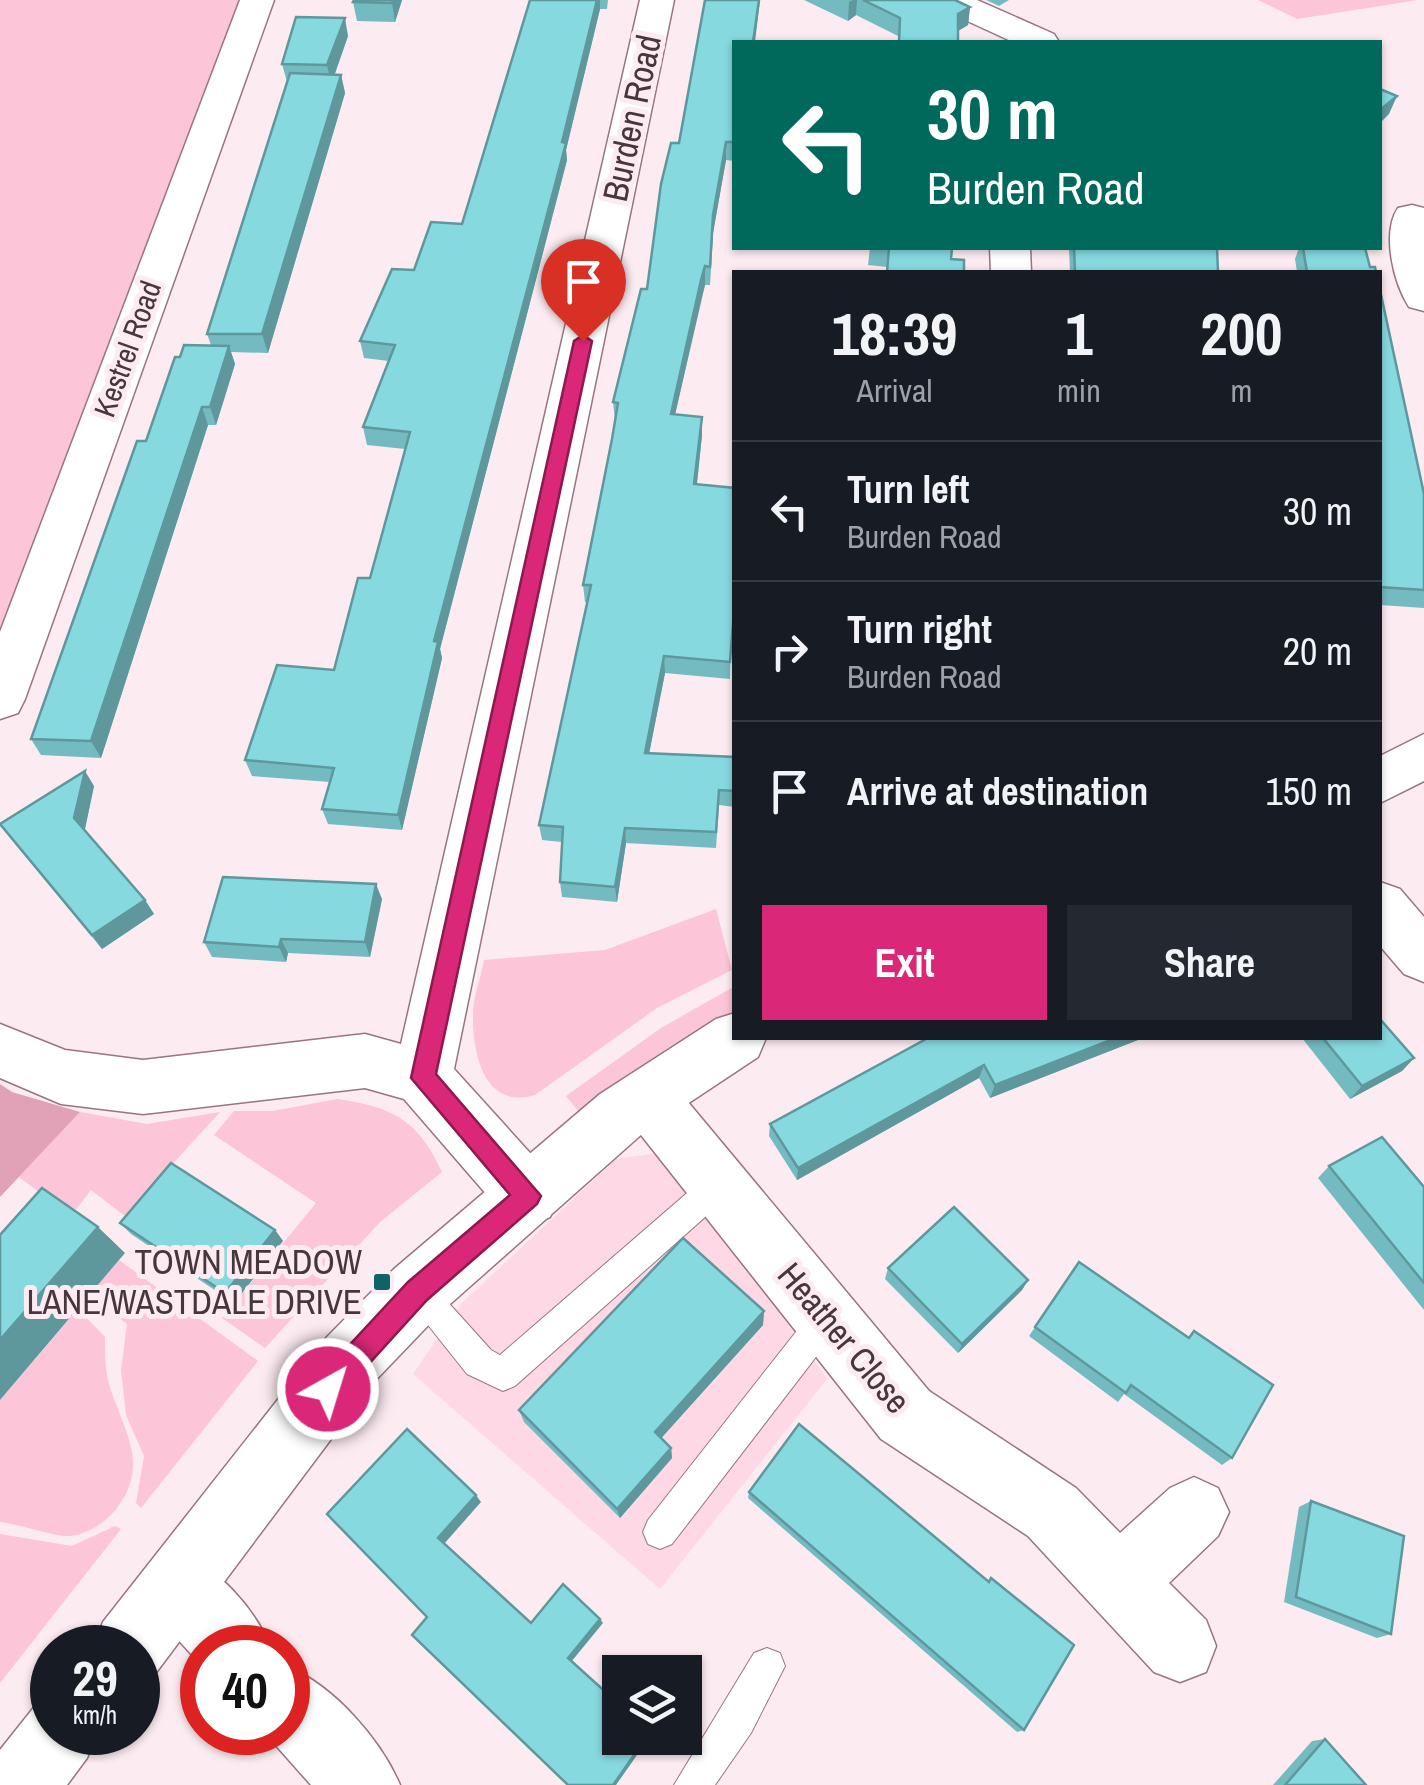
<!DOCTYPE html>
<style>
:root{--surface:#171b24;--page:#242831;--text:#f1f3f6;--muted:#9ea1a6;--line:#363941;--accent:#db2777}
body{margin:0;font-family:"Archivo Narrow",sans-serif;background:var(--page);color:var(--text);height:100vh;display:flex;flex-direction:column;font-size:38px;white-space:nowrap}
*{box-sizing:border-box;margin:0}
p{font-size:32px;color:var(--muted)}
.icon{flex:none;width:55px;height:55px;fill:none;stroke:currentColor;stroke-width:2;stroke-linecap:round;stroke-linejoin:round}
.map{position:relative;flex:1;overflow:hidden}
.panel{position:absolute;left:732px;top:270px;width:650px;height:770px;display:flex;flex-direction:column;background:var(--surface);border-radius:0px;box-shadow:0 2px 8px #0004}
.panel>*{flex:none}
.hud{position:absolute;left:732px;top:40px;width:650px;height:210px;border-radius:0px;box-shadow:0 2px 8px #0004;background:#00695c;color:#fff;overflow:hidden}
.buttons{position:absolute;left:602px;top:1655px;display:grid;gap:20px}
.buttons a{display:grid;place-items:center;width:100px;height:100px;border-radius:0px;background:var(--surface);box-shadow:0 2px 8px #0004;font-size:50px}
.speed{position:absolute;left:30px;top:1625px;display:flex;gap:20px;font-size:50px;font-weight:700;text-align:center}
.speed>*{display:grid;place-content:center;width:130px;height:130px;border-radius:50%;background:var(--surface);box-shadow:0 2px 8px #0004;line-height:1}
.speed small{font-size:25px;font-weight:400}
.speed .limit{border:15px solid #d22;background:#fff;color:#111}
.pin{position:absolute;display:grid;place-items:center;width:85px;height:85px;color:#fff;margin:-102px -42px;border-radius:50% 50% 50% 0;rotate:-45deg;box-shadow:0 0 10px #0007}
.pin .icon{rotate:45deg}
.me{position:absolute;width:110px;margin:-55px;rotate:39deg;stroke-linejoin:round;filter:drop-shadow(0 0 8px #0008)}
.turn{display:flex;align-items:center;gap:35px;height:210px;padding:0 30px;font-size:45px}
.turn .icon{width:130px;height:130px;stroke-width:2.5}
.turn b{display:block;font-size:70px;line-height:85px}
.eta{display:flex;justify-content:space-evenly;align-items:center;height:170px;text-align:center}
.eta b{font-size:60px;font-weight:700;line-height:70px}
.primary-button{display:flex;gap:20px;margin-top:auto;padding:20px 30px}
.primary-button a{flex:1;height:115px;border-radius:0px;background:var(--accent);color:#fff;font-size:40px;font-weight:700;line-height:115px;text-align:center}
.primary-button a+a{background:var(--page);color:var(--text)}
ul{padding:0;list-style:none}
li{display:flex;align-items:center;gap:30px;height:140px;padding:0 30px;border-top:2px solid var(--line)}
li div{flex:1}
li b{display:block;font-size:38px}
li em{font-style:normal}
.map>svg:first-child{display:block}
.built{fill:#fed8e4}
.green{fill:#fdc5d8}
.forest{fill:#e1a1b7}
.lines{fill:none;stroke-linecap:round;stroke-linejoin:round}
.service-casing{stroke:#987580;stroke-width:2}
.minor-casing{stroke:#987580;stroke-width:3}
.tertiary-casing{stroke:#987580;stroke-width:3}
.service{fill:#fff;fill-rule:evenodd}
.minor{fill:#fff;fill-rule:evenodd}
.tertiary{fill:#fff;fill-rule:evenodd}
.wall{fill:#74bbc1}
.shaded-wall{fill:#5e989d}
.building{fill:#87d9e0;stroke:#5e989d;stroke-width:2.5}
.route{fill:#db2777;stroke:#8e194d;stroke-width:2.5}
.poi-dot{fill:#116268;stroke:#fcebf0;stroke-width:4}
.labels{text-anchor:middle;stroke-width:10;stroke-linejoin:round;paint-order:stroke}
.far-street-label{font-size:30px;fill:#47373c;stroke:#fcebf0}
.street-label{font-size:35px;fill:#47373c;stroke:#fcebf0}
.poi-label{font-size:35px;fill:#47373c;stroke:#fcebf0;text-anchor:end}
</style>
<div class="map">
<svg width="1424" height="1785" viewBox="0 0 1424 1785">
<rect width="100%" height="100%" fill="#fcebf0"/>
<polygon class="built" points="665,1152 827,1379 660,1589 413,1374 461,1304 616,1159"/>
<g class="green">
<polygon points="0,0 244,0 0,639"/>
<polygon points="1258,0 1418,0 1297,19"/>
<path d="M716,909L732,970L657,1008L535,1095C485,1110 472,1055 473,1014C473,997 481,977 484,960L605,950Z"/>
<polygon points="735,986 735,1010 671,1046 579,1112 566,1096 661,1028"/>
<path d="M337,1099C393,1107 418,1120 442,1172L380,1222L265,1348L222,1318L316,1203L214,1135L234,1111H273Z"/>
<polygon points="80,1112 147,1124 220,1112 125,1216 91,1190 71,1216 19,1177"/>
<polygon points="119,1260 258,1361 141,1508 136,1503 144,1456 126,1415 121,1370 127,1324 89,1295"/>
<path d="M78,1309L105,1337C105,1349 105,1363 107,1376C113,1405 134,1437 133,1466C132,1500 102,1533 69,1536C55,1537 19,1524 0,1522V1400Z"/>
<polygon points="115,1526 121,1529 0,1683 0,1534 72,1546"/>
</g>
<polygon class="forest" points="0,1084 12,1092 80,1112 0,1197"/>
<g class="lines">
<defs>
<g id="service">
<polygon points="720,1169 731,1174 735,1184 731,1194 515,1386 503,1391 467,1374 401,1291 406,1280 417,1275 428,1280 491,1350 500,1355 709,1174"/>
<polygon points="825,1304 836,1309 841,1320 836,1331 672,1544 660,1549 648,1544 643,1532 648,1520 814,1309"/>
<polygon points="767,1648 780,1653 785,1666 751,1733 715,1785 674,1785 754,1653"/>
</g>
<g id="minor">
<polygon points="240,0 274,0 25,699 18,713 0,719 0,632"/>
<polygon points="640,0 674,0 454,1069 550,1175 559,1196 550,1217 528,1226 506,1217 404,1099 365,1088 143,1114 61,1104 0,1078 0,1024 65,1050 143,1060 365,1034 401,1044"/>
<polygon points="932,0 977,0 1054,34 1059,42 1013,42 937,7"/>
<path d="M1412,205L1424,208V311L1409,307C1394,284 1381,233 1398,208Z"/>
<polygon points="990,248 1030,248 1031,272 991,272"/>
<polygon points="1380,882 1400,889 1424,917 1424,982 1404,974 1380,946"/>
<polygon points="647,1070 668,1078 929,1391 1076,1488 1120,1533 1170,1488 1194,1477 1218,1488 1229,1512 1218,1536 1169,1583 1206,1620 1216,1646 1206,1672 1180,1682 1154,1672 1028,1536 881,1439 626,1116 617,1097 626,1078"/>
<path d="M177,1551C217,1567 254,1607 271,1648H202V1666L152,1611L142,1586L152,1561Z"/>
<path d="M288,1667C334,1686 381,1740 400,1785H311L264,1732H288Z"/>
</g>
<g id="tertiary">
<polygon points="1424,734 1424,781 1380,803 1380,756"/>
<polygon points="735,1013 735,1038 766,1038 758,1057 642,1134 440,1313 373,1383 155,1674 138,1681 138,1648 93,1648 103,1622 327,1337 394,1269 600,1094 716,1019"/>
<polygon points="52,1698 52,1732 98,1732 87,1758 67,1785 0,1785 0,1750 35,1706"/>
</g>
</defs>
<use href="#service" class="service-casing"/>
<use href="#minor" class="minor-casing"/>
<use href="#tertiary" class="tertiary-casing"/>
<use href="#service" class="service"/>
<use href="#minor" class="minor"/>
<use href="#tertiary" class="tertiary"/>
</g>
<g class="wall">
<polygon points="402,0 395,22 357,21 353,2"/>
<polygon points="530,0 608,0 607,9 600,9 566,150 567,160 440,649 442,658 402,830 328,824 322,809 330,782 252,776 245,760 334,670 370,578 405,449 367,445 363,427 389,361 364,358 360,341 414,270 462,224"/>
<polygon points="804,0 955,0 970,7 968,25 958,31 958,42 898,42 898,36 856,15 848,21"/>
<polygon points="986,0 1009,0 999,6"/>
<polygon points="348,36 335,74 341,75 345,93 268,353 231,352 235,364 216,425 208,425 101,758 41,755 31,739 180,357 211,345 207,334 287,82 282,64"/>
<polygon points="735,42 735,161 726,160 713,233 710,285 705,285 701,299 675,415 702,435 697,484 735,488 730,679 665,673 649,754 735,757 735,807 719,805 716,848 626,843 617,902 562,897 560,882 562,842 542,840 539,825 587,602 585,602 583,585 615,420 613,402 647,289 679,143"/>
<polygon points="870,248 952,248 951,259 887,267 868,265"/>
<polygon points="1069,248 1217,248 1218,272 1070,272"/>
<polygon points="1299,248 1365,248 1370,267 1376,272 1297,272 1295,259"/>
<polygon points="1380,290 1424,494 1424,608 1380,605"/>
<polygon points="94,786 85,829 145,900 154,914 102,949 11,839 0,823"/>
<polygon points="382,899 370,957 288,953 286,962 212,957 204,942"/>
<polygon points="928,1038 1143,1038 990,1098 979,1078 797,1180 769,1136 770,1124"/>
<polygon points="1302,1038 1380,1038 1414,1058 1402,1071 1350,1099"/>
<polygon points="1329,1166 1424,1187 1424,1310 1318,1178"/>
<polygon points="120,1223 275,1230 283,1241 234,1303 131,1234"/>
<polygon points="1079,1262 1188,1337 1194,1331 1232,1458 1222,1465 1124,1394 1118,1402 1029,1336"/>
<polygon points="888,1268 1028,1280 1022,1290 958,1353 885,1279"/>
<polygon points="764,1311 763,1325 661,1438 671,1448 672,1458 620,1518 524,1422 519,1410"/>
<polygon points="749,1492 988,1581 991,1578 1024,1730 1017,1732 748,1498"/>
<polygon points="1311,1501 1391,1634 1377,1638 1284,1602 1299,1507"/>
<polygon points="1325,1739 1366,1785 1273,1785 1312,1741"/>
</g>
<g class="shaded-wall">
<polygon points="393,0 402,0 395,22 392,3"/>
<polygon points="597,0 600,0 600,9 566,150 567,160 440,649 442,658 402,830 398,815 434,641 562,142"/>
<polygon points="759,0 760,0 755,42 753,42"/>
<polygon points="853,0 857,0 856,15 848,21 849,2"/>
<polygon points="970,7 968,25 956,32 958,14"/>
<polygon points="345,18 348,36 331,84 327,65"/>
<polygon points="341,75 345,93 268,353 262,334"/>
<polygon points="1397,96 1389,114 1380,123 1380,110"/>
<polygon points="726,142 726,160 713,233 710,285 713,215"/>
<polygon points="705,266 705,285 671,432 671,414"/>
<polygon points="229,346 235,364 216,425 210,407"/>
<polygon points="202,407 208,425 101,758 91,741"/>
<polygon points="702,417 702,435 695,501 694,484"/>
<polygon points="664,656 665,673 646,769 645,753"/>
<polygon points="85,771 94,786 84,833 74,818"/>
<polygon points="625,828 626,843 617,902 615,887"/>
<polygon points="376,884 382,899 370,957 365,942"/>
<polygon points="145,900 154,914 102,949 92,935"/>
<polygon points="281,939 288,953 286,962 279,947"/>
<polygon points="1116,1038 1143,1038 990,1098 995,1085"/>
<polygon points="1414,1058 1402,1071 1350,1099 1362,1086"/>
<polygon points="984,1065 979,1078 797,1180 798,1168"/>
<polygon points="98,1227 125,1253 0,1400 0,1340"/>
<polygon points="275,1230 283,1241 234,1303 225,1293"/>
<polygon points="1028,1280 1022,1290 958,1353 962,1344"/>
<polygon points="764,1311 763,1325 656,1444 655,1432"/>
<polygon points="671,1448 672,1458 620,1518 617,1509"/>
<polygon points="476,1495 481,1502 444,1544 438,1538"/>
<polygon points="600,1619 603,1623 571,1662 568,1658"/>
<polygon points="646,1738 649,1738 616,1785 613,1785"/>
</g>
<g class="building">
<polygon points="354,0 393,0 392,3 353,2"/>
<polygon points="530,0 597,0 562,142 566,143 434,641 438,642 398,815 322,809 334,768 245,760 277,665 334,670 358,578 370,578 410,432 363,427 395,345 360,341 392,269 414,270 431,222 462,224"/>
<polygon points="705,0 759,0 753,42 735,42 735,142 726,142 713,215 710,267 705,266 701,280 671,414 702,417 694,484 735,488 735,598 730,662 664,656 645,753 735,757 735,791 719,790 716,832 625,828 615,887 560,882 563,827 539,825 591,585 583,585 612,439 618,403 613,402 641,289 647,289 661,184 671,143 679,143"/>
<polygon points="863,0 955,0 970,7 958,14 958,42 899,42 900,18"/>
<polygon points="296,17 345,18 327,65 282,64"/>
<polygon points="290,73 341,75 262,334 207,334"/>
<polygon points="1380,89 1397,96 1380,110"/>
<polygon points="878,248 952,248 951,259 964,260 964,272 887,272 889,248"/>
<polygon points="1074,248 1217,248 1218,272 1075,272"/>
<polygon points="1303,248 1365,248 1370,267 1375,267 1376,272 1307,272"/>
<polygon points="1380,290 1424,494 1424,590 1380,587"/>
<polygon points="184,345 229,346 210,407 202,407 91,741 31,739 137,441 146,441 175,357 180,357"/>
<polygon points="85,771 74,818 145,900 92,935 0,824"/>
<polygon points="223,877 376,884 365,942 281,939 279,947 204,942"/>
<polygon points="1380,1019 1414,1058 1362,1086 1323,1038 1380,1038"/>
<polygon points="928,1038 1116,1038 995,1085 984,1065 798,1168 770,1124"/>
<polygon points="1382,1137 1424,1187 1424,1283 1329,1166"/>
<polygon points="171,1163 275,1230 225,1293 120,1223"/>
<polygon points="42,1188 98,1227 0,1340 0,1235"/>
<polygon points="954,1207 1028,1280 962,1344 888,1268"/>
<polygon points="683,1238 764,1311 655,1432 671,1448 617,1509 519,1410"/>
<polygon points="1079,1262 1189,1338 1194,1331 1273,1385 1232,1458 1131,1385 1126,1393 1035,1327"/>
<polygon points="799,1424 989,1582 991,1578 1074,1645 1024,1730 749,1492"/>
<polygon points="407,1429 476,1495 438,1538 531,1623 563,1584 600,1619 568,1658 620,1705 620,1738 646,1738 613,1785 568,1785 412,1635 427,1617 327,1514"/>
<polygon points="1311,1501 1404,1536 1391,1634 1296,1597"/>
<polygon points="1325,1739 1366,1785 1285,1785"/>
</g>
<polygon class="route" points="583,335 592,341 436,1074 541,1196 537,1204 427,1300 337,1399 328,1403 318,1399 314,1389 318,1379 408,1282 510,1195 411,1078 574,341"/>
<rect class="poi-dot" x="372" y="1272" width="20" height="20" rx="5"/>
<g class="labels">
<g class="far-street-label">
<text transform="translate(128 349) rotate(-70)" y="10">Kestrel Road</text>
</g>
<g class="street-label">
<text transform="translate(632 118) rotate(-78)" y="12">Burden Road</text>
<text transform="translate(844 1338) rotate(50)" y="12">Heather Close</text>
</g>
<g class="poi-label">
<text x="362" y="1274">TOWN MEADOW<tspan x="362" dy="40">LANE/WASTDALE DRIVE</tspan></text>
</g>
</g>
</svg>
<div class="buttons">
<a><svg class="icon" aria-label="layers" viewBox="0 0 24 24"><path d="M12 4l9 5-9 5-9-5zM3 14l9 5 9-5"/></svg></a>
</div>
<div class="speed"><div>29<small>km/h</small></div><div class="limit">40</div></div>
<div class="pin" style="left:583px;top:341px;background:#d93025"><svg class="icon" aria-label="arrive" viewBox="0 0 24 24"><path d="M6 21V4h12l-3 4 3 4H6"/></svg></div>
<svg class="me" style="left:328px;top:1389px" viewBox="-20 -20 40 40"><circle r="17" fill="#db2777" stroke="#fff" stroke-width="3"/><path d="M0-11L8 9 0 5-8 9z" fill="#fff"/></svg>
<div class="hud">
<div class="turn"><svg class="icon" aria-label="left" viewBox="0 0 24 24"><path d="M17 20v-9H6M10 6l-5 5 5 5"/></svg><div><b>30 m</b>Burden Road</div></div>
</div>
<section class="panel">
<div class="eta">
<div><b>18:39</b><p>Arrival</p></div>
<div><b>1</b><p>min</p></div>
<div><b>200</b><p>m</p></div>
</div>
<ul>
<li><svg class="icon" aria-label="left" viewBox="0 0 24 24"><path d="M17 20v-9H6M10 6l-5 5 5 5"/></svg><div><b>Turn left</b><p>Burden Road</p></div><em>30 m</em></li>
<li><svg class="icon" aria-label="right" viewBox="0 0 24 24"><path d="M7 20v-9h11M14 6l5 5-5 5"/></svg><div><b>Turn right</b><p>Burden Road</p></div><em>20 m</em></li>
<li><svg class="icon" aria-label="arrive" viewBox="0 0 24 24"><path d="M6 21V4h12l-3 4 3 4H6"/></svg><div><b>Arrive at destination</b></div><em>150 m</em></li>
</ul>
<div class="primary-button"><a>Exit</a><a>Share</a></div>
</section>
</div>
